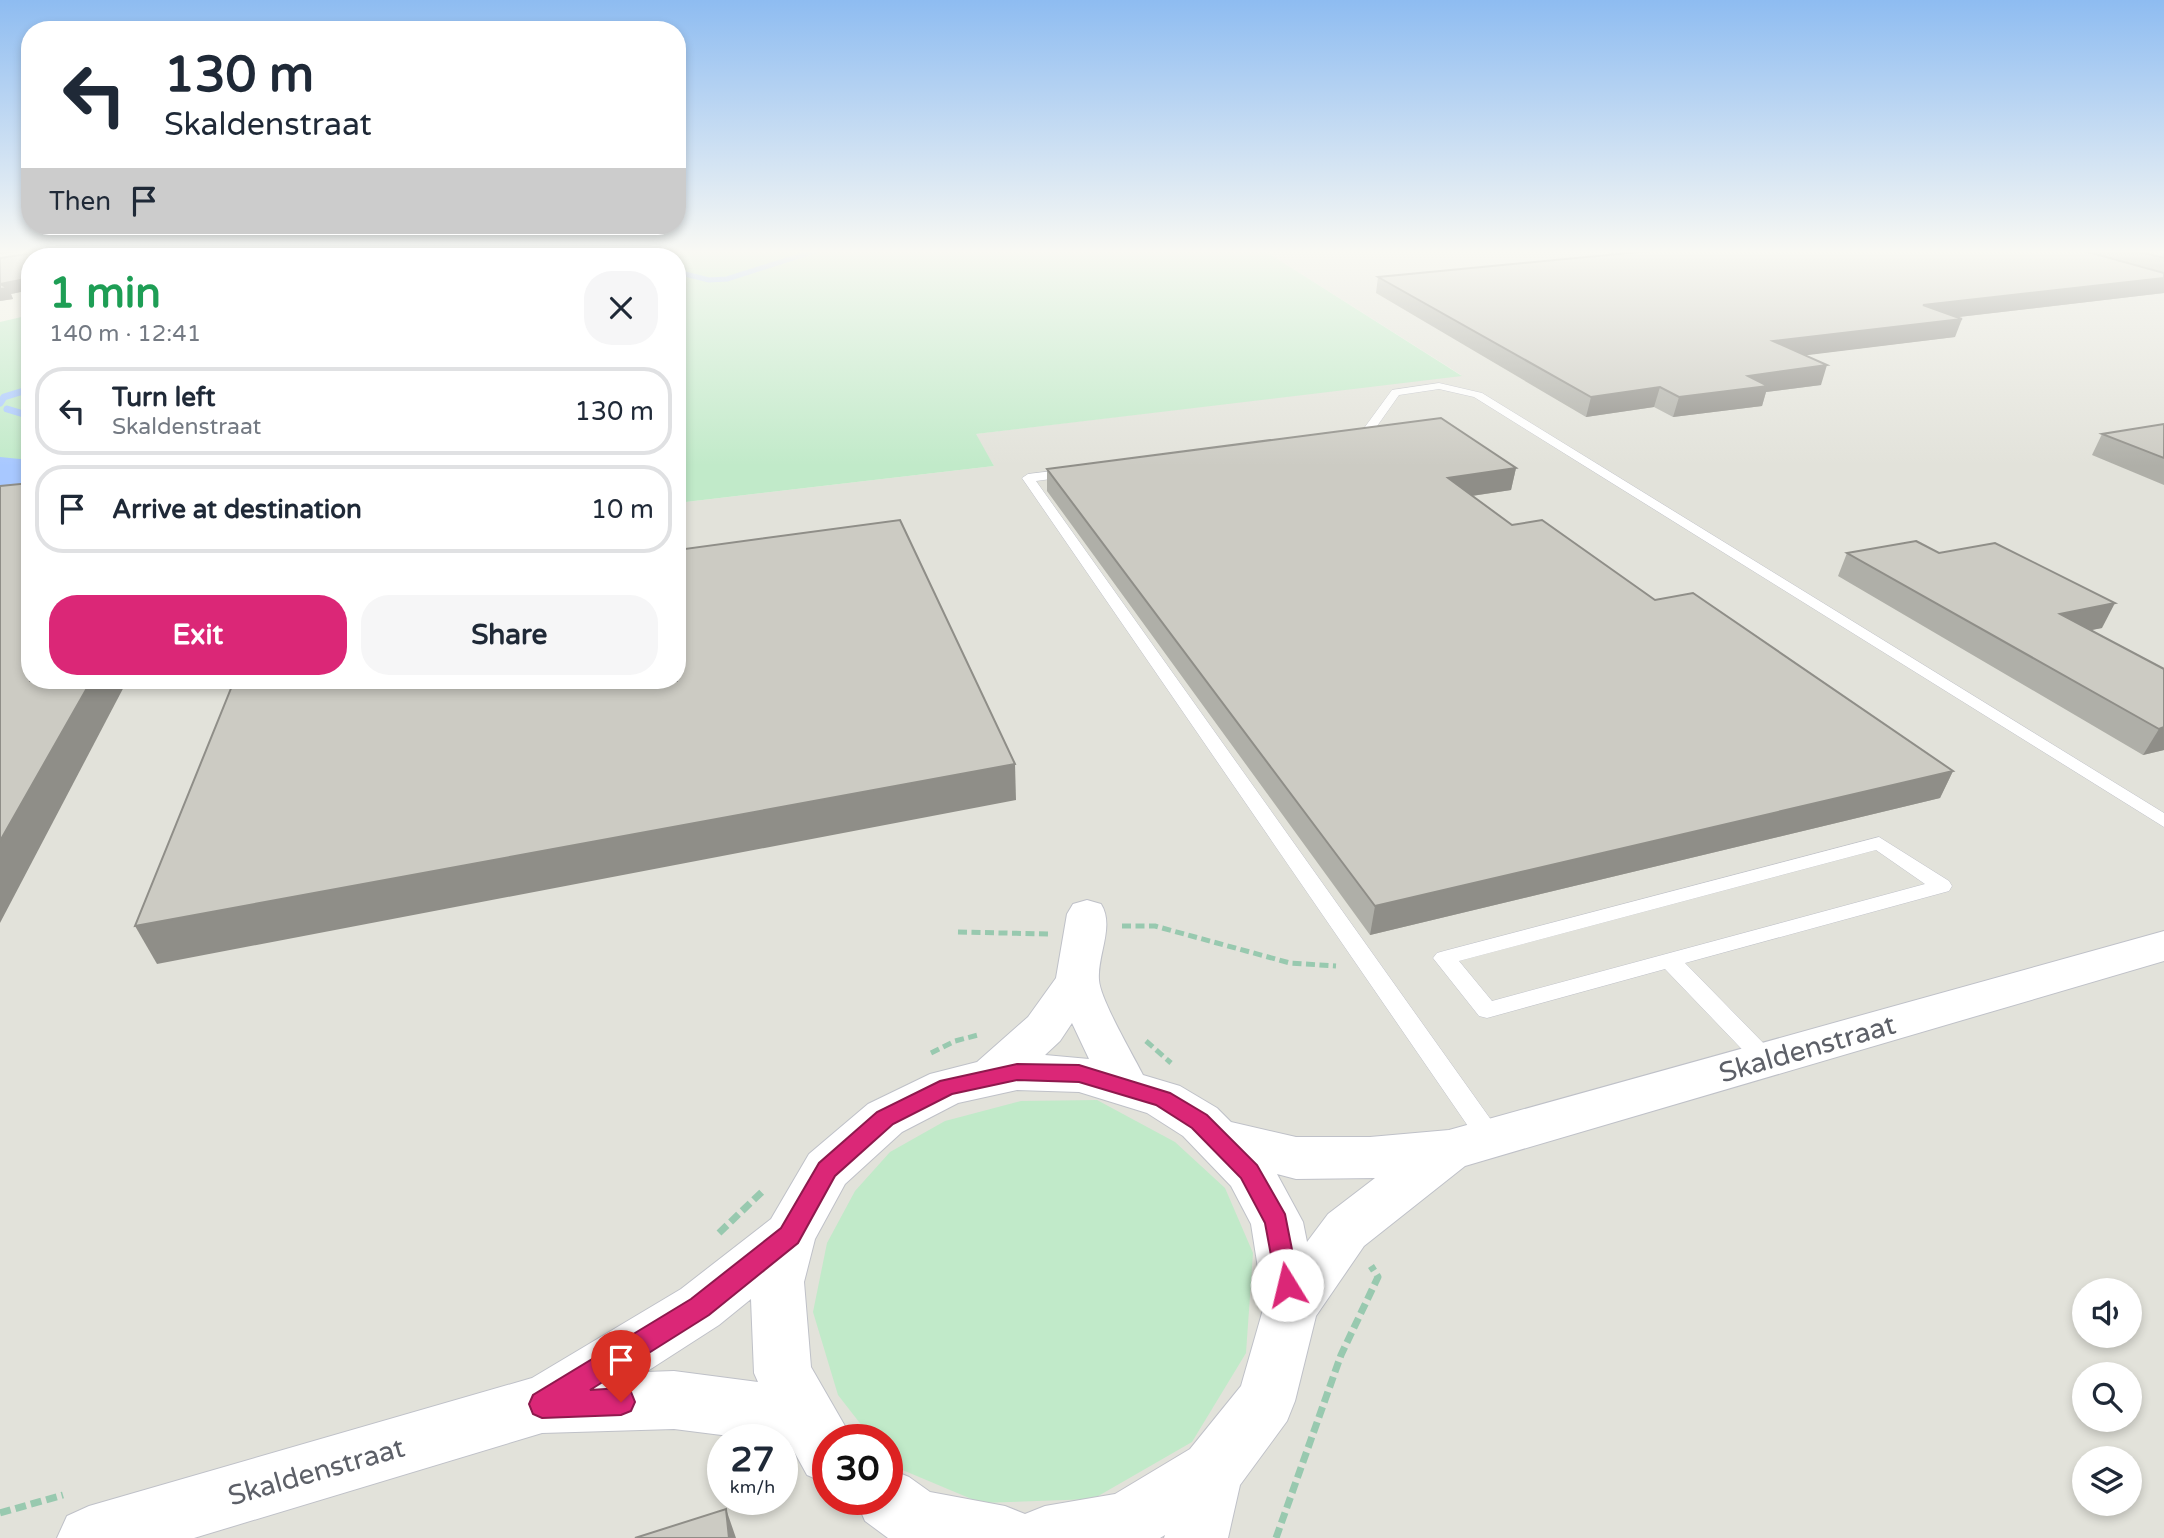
<!DOCTYPE html>
<meta charset="utf-8">
<style>
:root{--surface:#fff;--page:#f6f6f7;--text:#1f2937;--muted:#747a83;--line:#e0e1e3;--accent:#db2777}
body{margin:0;font-family:"Varela Round",sans-serif;background:var(--page);color:var(--text);height:100vh;display:flex;flex-direction:column;font-size:26px;white-space:nowrap}
*{box-sizing:border-box;margin:0}
p{font-size:23px;color:var(--muted)}
.icon{flex:none;width:38px;height:38px;fill:none;stroke:currentColor;stroke-width:2;stroke-linecap:round;stroke-linejoin:round}
.map{position:relative;flex:1;overflow:hidden}
.sheet{position:absolute;left:21px;top:248px;width:665px;height:441px;display:flex;flex-direction:column;background:var(--surface);border-radius:28px;box-shadow:0 4px 10px #0003}
.sheet>*{flex:none}
.hud{position:absolute;left:21px;top:21px;width:665px;height:214px;border-radius:28px;box-shadow:0 4px 10px #0003;background:#fff;color:var(--text);overflow:hidden}
.fabs{position:absolute;left:2072px;top:1278px;display:grid;gap:14px}
.fabs a{display:grid;place-items:center;width:70px;height:70px;border-radius:50%;background:var(--surface);box-shadow:0 4px 10px #0003;font-size:35px}
.speed{position:absolute;left:707px;top:1424px;display:flex;gap:14px;font-size:35px;font-weight:700;text-align:center}
.speed>*{display:grid;place-content:center;width:91px;height:91px;border-radius:50%;background:var(--surface);box-shadow:0 4px 10px #0003;line-height:1}
.speed small{font-size:18px;font-weight:400}
.speed .limit{border:10px solid #d22;background:#fff;color:#111}
.pin{position:absolute;display:grid;place-items:center;width:60px;height:60px;color:#fff;margin:-72px -30px;border-radius:50% 50% 50% 0;rotate:-45deg;box-shadow:0 0 7px #0007}
.pin .icon{rotate:45deg}
.me{position:absolute;width:77px;margin:-38px;rotate:351deg;stroke-linejoin:round;filter:drop-shadow(0 0 5px #0008)}
.turn{display:flex;align-items:center;gap:24px;height:147px;padding:0 28px;font-size:32px}
.turn .icon{width:91px;height:91px;stroke-width:2.5}
.turn b{display:block;font-size:49px;line-height:60px}
.then{display:flex;align-items:center;height:66px;padding:0 28px;background:#0003;gap:14px;font-size:26px}
.round{display:grid;place-items:center;flex:none;width:74px;height:74px;border-radius:28px;background:var(--page)}
.headline{display:flex;align-items:center;justify-content:space-between;height:119px;padding:0 28px}
h1{font-size:42px;font-weight:800;line-height:52px;color:#1e9e55}
.action{display:flex;gap:14px;margin-top:auto;padding:14px 28px}
.action a{flex:1;height:80px;border-radius:28px;background:var(--accent);color:#fff;font-size:28px;font-weight:800;line-height:80px;text-align:center}
.action a+a{background:var(--page);color:var(--text)}
ul{padding:0;list-style:none}
li{display:flex;align-items:center;gap:21px;height:88px;margin:0 14px 10px;padding:0 14px;border:4px solid var(--line);border-radius:28px}
li div{flex:1}
li b{display:block;font-size:26px}
li em{font-style:normal}
.map>svg:first-child{display:block}
.industrial{fill:#e2e2da;fill-rule:evenodd}
.green{fill:#c1eac9}
.water{fill:#a8c8ff}
.lines{fill:none;stroke-linecap:round;stroke-linejoin:round}
.stream-far1{stroke:#a8c8ff;stroke-width:5}
.stream{stroke:#a8c8ff;stroke-width:7}
.service-casing{stroke:#bfc1c8;stroke-width:1}
.minor-casing{stroke:#bfc1c8;stroke-width:2}
.path-far1{stroke:#98c9af;stroke-width:5;stroke-dasharray:9 4.5;stroke-linecap:butt}
.path{stroke:#98c9af;stroke-width:7;stroke-dasharray:11 5;stroke-linecap:butt}
.service{fill:#fff;fill-rule:evenodd}
.minor{fill:#fff;fill-rule:evenodd}
.wall{fill:#afafa8}
.shaded-wall{fill:#8f8e88}
.building{fill:#cccbc3;stroke:#8f8e88;stroke-width:2}
.route{fill:#db2777;stroke:#8e194d;stroke-width:2}
.labels{text-anchor:middle;stroke-width:7;stroke-linejoin:round;paint-order:stroke}
.near-street-label{font-size:28px;fill:#5d6068;stroke:#fff}
</style>
<div class="map">
<svg width="2164" height="1538" viewBox="0 0 2164 1538">
<rect width="100%" height="100%" fill="#f1f1e6"/>
<path class="industrial" d="M1265,251H2164V1538H0V508L30,681H677V503L994,466L975,434L1461,375ZM2084,1290H2130V1335H2084ZM2084,1374H2130V1419H2084ZM723,1440H782V1500H723ZM828,1440H887V1500H828ZM2084,1458H2130V1503H2084Z"/>
<g class="green">
<polygon points="439,251 790,251 803,254 815,251 1265,251 1462,376 976,434 994,466 677,503 677,257 452,257"/>
<polygon points="30,315 30,505 0,508 0,322"/>
<polygon points="1097,1100 1175,1142 1225,1188 1253,1253 1246,1353 1192,1442 1093,1499 981,1503 893,1466 887,1459 887,1440 873,1440 838,1395 813,1312 827,1243 855,1191 890,1152 945,1121 1021,1101"/>
</g>
<polygon class="water" points="0,457 30,460 30,488 0,491"/>
<g class="lines">
<polyline class="stream-far1" points="677,272 709,280 727,279 815,251"/>
<g class="stream">
<polyline points="0,403 4,397 30,389"/>
<polyline points="7,409 30,416"/>
</g>
<defs>
<g id="service">
<polygon points="1439,383 1482,393 2164,813 2164,827 1474,397 1439,389 1399,395 1370,436 1350,439 1344,436 1362,431 1392,390"/>
<polygon points="1069,469 1073,470 1073,476 1036,481 1499,1131 1502,1138 1499,1145 1490,1148 1481,1145 1022,478 1028,474"/>
<path d="M1879,837L1949,881L1952,886L1949,891L1685,963L1774,1054L1777,1060L1774,1066L1766,1069L1758,1066L1665,969L1487,1018L1479,1016L1433,958L1437,953L1444,951ZM1876,850L1925,884L1492,1001L1459,961Z"/>
</g>
<path id="minor" d="M1087,900L1101,904C1115,926 1097,955 1099,980C1100,999 1133,1055 1143,1075L1180,1086L1217,1108L1231,1122L1296,1137H1370L1449,1130L2164,931V961L1465,1166L1364,1246L1316,1316L1295,1401L1287,1421L1240,1485L1228,1538H1164L1165,1535L1160,1538H888L865,1521L856,1500H887V1468L909,1477L930,1492L1005,1506L1025,1514L1045,1506L1115,1494L1190,1449L1241,1386L1264,1306L1251,1224L1231,1186L1183,1136L1147,1113L1079,1092L1017,1090L958,1103L902,1132L845,1184L815,1239L804,1282L811,1367L853,1440H828V1484L807,1475L790,1444L782,1443V1440H761L674,1429L542,1433L194,1538H57L67,1516L89,1506L532,1378L681,1289L771,1219L809,1154L868,1104L930,1074L977,1062L1028,1017L1056,978L1067,914L1073,904ZM1072,1023L1089,1059L1045,1055L1060,1041ZM1277,1174L1296,1179L1375,1178L1328,1214L1307,1242L1303,1222ZM751,1299L754,1373L758,1382L674,1371L646,1372L719,1325Z"/>
</defs>
<use href="#service" class="service-casing"/>
<use href="#minor" class="minor-casing"/>
<g class="path-far1">
<polyline points="1122,926 1155,926 1290,963 1336,966"/>
<polyline points="958,932 1048,934"/>
<polyline points="1146,1041 1171,1063"/>
<polyline points="931,1053 955,1041 978,1035"/>
</g>
<g class="path">
<polyline points="719,1233 765,1189"/>
<polyline points="0,1513 63,1495"/>
<polyline points="1276,1538 1341,1355 1378,1277 1371,1266"/>
</g>
<use href="#service" class="service"/>
<use href="#minor" class="minor"/>
</g>
<g class="wall">
<polygon points="28,251 407,251 376,257 355,257 345,253 322,257 30,257 30,290 11,294 13,299 0,301 27,254"/>
<polygon points="1649,251 2164,251 2164,293 1958,317 1955,337 1804,355 1821,385 1766,392 1762,406 1673,417 1654,407 1586,417 1376,293 1378,277"/>
<polygon points="2164,424 2164,485 2092,455 2102,434"/>
<polygon points="1516,468 1511,490 1472,496 1512,525 1655,600 1953,771 1940,798 1370,935 1047,491 1047,469"/>
<polygon points="1847,553 2102,628 2090,630 2164,669 2164,750 2143,755 1838,576"/>
</g>
<g class="shaded-wall">
<polygon points="0,251 26,251 0,254"/>
<polygon points="297,251 344,251 345,253 322,257 262,257"/>
<polygon points="360,251 407,251 376,257 362,257"/>
<polygon points="250,252 252,257 228,257"/>
<polygon points="30,278 30,290 11,294 13,299 0,301 0,284"/>
<polygon points="2164,278 2164,293 1916,322 1923,305"/>
<polygon points="1962,319 1955,337 1767,360 1773,341"/>
<polygon points="1827,365 1821,385 1766,392 1762,406 1673,417 1679,397 1748,376"/>
<polygon points="1660,387 1654,407 1586,417 1591,397"/>
<polygon points="1516,468 1511,490 1444,500 1448,478"/>
<polygon points="2115,603 2102,628 2047,639 2060,614"/>
<polygon points="91,681 127,681 0,923 0,841"/>
<polygon points="2164,727 2164,750 2143,755 2159,729"/>
<polygon points="1015,764 1016,800 157,964 135,926"/>
<polygon points="1953,771 1940,798 1370,935 1375,906"/>
<polygon points="726,1509 736,1538 729,1538"/>
</g>
<g class="building">
<polygon points="28,251 297,251 262,257 250,252 228,257 30,257 30,278 0,284 0,258 27,254"/>
<polygon points="1649,251 2084,251 2164,273 2164,278 1923,305 1962,319 1773,341 1827,365 1748,376 1768,386 1679,397 1660,387 1591,397 1378,277"/>
<polygon points="2137,251 2164,251 2164,258"/>
<polygon points="0,284 8,288 0,289"/>
<polygon points="1441,418 1516,468 1448,478 1512,525 1542,520 1655,600 1693,593 1953,771 1375,906 1047,469"/>
<polygon points="2164,424 2164,458 2102,434"/>
<polygon points="30,483 30,681 91,681 0,841 0,486"/>
<polygon points="900,520 1015,764 135,926 234,681 677,681 677,550"/>
<polygon points="1916,541 1939,553 1995,543 2115,603 2060,614 2164,669 2164,727 2159,729 1847,553"/>
<polygon points="726,1509 729,1538 635,1538"/>
</g>
<linearGradient id="sky" x2="0" y2="1"><stop stop-color="#8ebcf1"/><stop offset="0.54" stop-color="#f9f9f4"/><stop offset="1" stop-color="#f9f9f4" stop-opacity="0"/></linearGradient>
<rect width="2164" height="466" fill="url(#sky)"/>
<polygon class="route" points="1017,1064 1079,1065 1170,1093 1207,1115 1257,1165 1285,1214 1299,1285 1296,1293 1287,1296 1278,1293 1265,1223 1241,1178 1192,1128 1156,1105 1079,1082 1017,1080 952,1094 893,1124 835,1176 798,1243 709,1315 590,1390 621,1388 631,1392 635,1402 631,1411 621,1415 542,1418 533,1414 529,1404 533,1395 691,1299 781,1228 819,1163 877,1112 940,1081"/>
<g class="labels">
<g class="near-street-label">
<text transform="translate(1807 1048) rotate(-16)" y="10">Skaldenstraat</text>
<text transform="translate(316 1471) rotate(-16)" y="10">Skaldenstraat</text>
</g>
</g>
</svg>
<div class="fabs">
<a><svg class="icon" aria-label="sound" viewBox="0 0 24 24"><path d="M4 9h4l5-4v14l-5-4H4zM17 9q2 3 0 6"/></svg></a>
<a><svg class="icon" aria-label="search" viewBox="0 0 24 24"><circle cx="10" cy="10" r="6"/><path d="M15 15l6 6"/></svg></a>
<a><svg class="icon" aria-label="layers" viewBox="0 0 24 24"><path d="M12 4l9 5-9 5-9-5zM3 14l9 5 9-5"/></svg></a>
</div>
<div class="speed"><div>27<small>km/h</small></div><div class="limit">30</div></div>
<div class="pin" style="left:621px;top:1402px;background:#d93025"><svg class="icon" aria-label="arrive" viewBox="0 0 24 24"><path d="M6 21V4h12l-3 4 3 4H6"/></svg></div>
<svg class="me" style="left:1287px;top:1285px" viewBox="-20 -20 40 40"><circle r="19" fill="#fff"/><path d="M0-13L10 11 0 6-10 11z" fill="#db2777"/></svg>
<div class="hud">
<div class="turn"><svg class="icon" aria-label="left" viewBox="0 0 24 24"><path d="M17 20v-9H6M10 6l-5 5 5 5"/></svg><div><b>130 m</b>Skaldenstraat</div></div>
<div class="then">Then<svg class="icon" aria-label="arrive" viewBox="0 0 24 24"><path d="M6 21V4h12l-3 4 3 4H6"/></svg></div>
</div>
<section class="sheet">
<div class="headline"><div><h1>1 min</h1><p>140 m · 12:41</p></div><a class="round"><svg class="icon" aria-label="close" viewBox="0 0 24 24"><path d="M6 6l12 12M18 6L6 18"/></svg></a></div>
<ul>
<li><svg class="icon" aria-label="left" viewBox="0 0 24 24"><path d="M17 20v-9H6M10 6l-5 5 5 5"/></svg><div><b>Turn left</b><p>Skaldenstraat</p></div><em>130 m</em></li>
<li><svg class="icon" aria-label="arrive" viewBox="0 0 24 24"><path d="M6 21V4h12l-3 4 3 4H6"/></svg><div><b>Arrive at destination</b></div><em>10 m</em></li>
</ul>
<div class="action"><a>Exit</a><a>Share</a></div>
</section>
</div>
